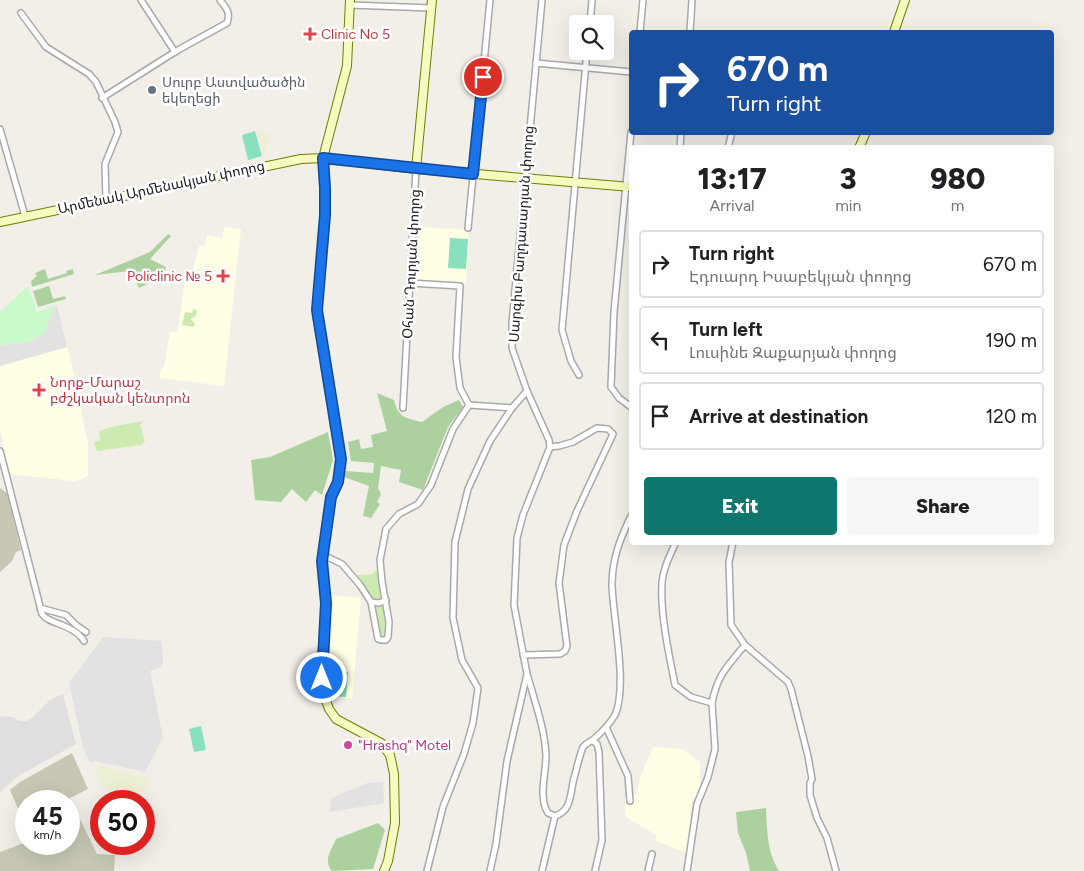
<!DOCTYPE html>
<meta charset="utf-8">
<style>
:root{--surface:#fff;--page:#f6f6f6;--text:#202124;--muted:#757577;--line:#e0e0e0;--accent:#0f766e}
body{margin:0;font-family:Figtree,"Noto Sans Armenian",sans-serif;background:var(--page);color:var(--text);height:100vh;display:flex;flex-direction:column;font-size:19px;white-space:nowrap}
*{box-sizing:border-box;margin:0}
p{font-size:16px;color:var(--muted)}
.icon{flex:none;width:28px;height:28px;fill:none;stroke:currentColor;stroke-width:2;stroke-linecap:round;stroke-linejoin:round}
.map{position:relative;flex:1;overflow:hidden}
.side{position:absolute;left:629px;top:145px;width:425px;height:400px;display:flex;flex-direction:column;background:var(--surface);border-radius:5px;box-shadow:0 5px 20px #0002}
.side>*{flex:none}
.banner{position:absolute;left:629px;top:30px;width:425px;height:105px;border-radius:5px;box-shadow:0 5px 20px #0002;background:#1a4fa0;color:#fff;overflow:hidden}
.buttons{position:absolute;left:569px;top:15px;display:grid;gap:10px}
.buttons a{display:grid;place-items:center;width:45px;height:45px;border-radius:5px;background:var(--surface);box-shadow:0 5px 20px #0002;font-size:25px}
.speed{position:absolute;left:15px;top:790px;display:flex;gap:10px;font-size:25px;font-weight:700;text-align:center}
.speed>*{display:grid;place-content:center;width:65px;height:65px;border-radius:50%;background:var(--surface);box-shadow:0 5px 20px #0002;line-height:1}
.speed small{font-size:12px;font-weight:400}
.speed .limit{border:8px solid #d22;background:#fff;color:#111}
.pin{position:absolute;display:grid;place-items:center;width:42px;height:42px;color:#fff;margin:-21px;border:2px solid #fff;border-radius:50%;box-shadow:0 1px 5px #0007}
.me{position:absolute;width:55px;margin:-28px;rotate:0deg;stroke-linejoin:round;filter:drop-shadow(0 0 4px #0008)}
.turn{display:flex;align-items:center;gap:18px;height:105px;padding:0 15px;font-size:22px}
.turn .icon{width:65px;height:65px;stroke-width:2.5}
.turn b{display:block;font-size:35px;line-height:42px}
.eta{display:flex;justify-content:space-evenly;align-items:center;height:85px;text-align:center}
.eta b{font-size:30px;font-weight:800;line-height:35px}
.cta{display:flex;gap:10px;margin-top:auto;padding:10px 15px}
.cta a{flex:1;height:58px;border-radius:5px;background:var(--accent);color:#fff;font-size:20px;font-weight:800;line-height:58px;text-align:center}
.cta a+a{background:var(--page);color:var(--text)}
ul{padding:0;list-style:none}
li{display:flex;align-items:center;gap:15px;height:68px;margin:0 10px 8px;padding:0 5px;border:2px solid var(--line);border-radius:5px}
li div{flex:1}
li b{display:block;font-size:19px}
li em{font-style:normal}
.map>svg:first-child{display:block}
.residential{fill:#e0dfdf}
.education{fill:#ffffe5}
.construction{fill:#c7c7b4}
.farmland{fill:#eef0d5}
.grass{fill:#cdebb0}
.forest{fill:#add19e}
.park{fill:#c8facc}
.pitch{fill:#88e0be}
.parking{fill:#e2e2e2}
.lines{fill:none;stroke-linecap:round;stroke-linejoin:round}
.street-casing{stroke:#a9a9a9;stroke-width:8}
.secondary-casing{stroke:#707d05;stroke-width:10}
.street{stroke:#fff;stroke-width:5}
.secondary{stroke:#f7fabf;stroke-width:8}
.route-casing{stroke:#114b97;stroke-width:12}
.route{stroke:#1a73e8;stroke-width:9}
.health-dot{fill:#e0444e;stroke:#fff;stroke-width:2}
.worship-dot{fill:#6b7280;stroke:#fff;stroke-width:2}
.hotel-dot{fill:#d1479c;stroke:#fff;stroke-width:2}
.labels{text-anchor:middle;stroke-width:5;stroke-linejoin:round;paint-order:stroke}
.health-label{font-size:14px;fill:#be3a42;stroke:#fff;text-anchor:start}
.worship-label{font-size:14px;fill:#5b616d;stroke:#fff;text-anchor:start}
.street-label{font-size:14px;fill:#222;stroke:#fff}
.hotel-label{font-size:14px;fill:#b23c85;stroke:#fff;text-anchor:start}
</style>
<div class="map">
<svg width="1084" height="871" viewBox="0 0 1084 871">
<rect width="100%" height="100%" fill="#f2efe9"/>
<polygon class="residential" points="63,694 76,744 18,776 0,792 0,716 13,717 19,721 26,721 32,718 50,700"/>
<g class="education">
<polygon points="224,227 241,229 224,386 159,378 161,369 164,367 170,332 178,331 185,279 191,279 199,246 205,246 207,235 223,238"/>
<polygon points="420,227 469,230 466,283 416,280"/>
<polygon points="57,305 67,347 69,352 88,444 88,475 83,479 73,481 10,474 0,429 0,345 28,342"/>
<polygon points="331,595 361,598 352,699 327,696 333,610"/>
<polygon points="653,747 682,749 700,762 700,787 697,797 692,799 687,851 685,852 656,841 656,835 625,816 625,796 636,795 641,775"/>
</g>
<g class="construction">
<polygon points="0,488 7,493 21,550 16,552 12,561 0,572"/>
<polygon points="72,753 88,789 64,801 26,801 26,821 24,822 10,790 20,782"/>
<polygon points="71,801 97,854 115,855 114,871 0,871 0,852 24,843 26,840 26,844 69,844 69,802"/>
</g>
<g class="farmland">
<polygon points="257,131 270,133 264,157"/>
<polygon points="98,765 150,779 148,788 136,794 129,795 104,788 101,785 96,773"/>
</g>
<g class="grass">
<polygon points="193,309 197,310 196,316 191,319 195,324 194,327 182,325 185,312 192,313"/>
<polygon points="144,421 140,425 145,441 141,445 97,451 94,442 100,440 99,431 115,426"/>
<polygon points="376,570 379,572 383,599 380,601 373,600 357,575 372,574"/>
<polygon points="383,604 388,625 386,637 381,638 378,634 375,608 377,605"/>
</g>
<g class="forest">
<polygon points="168,234 171,236 150,259 166,267 164,276 139,288 130,271 95,275 150,252"/>
<polygon points="45,269 48,279 67,273 66,271 73,269 74,274 32,287 31,281 37,276 35,273"/>
<polygon points="49,286 53,299 65,296 66,299 38,307 33,291"/>
<path d="M377,393L394,400C398,418 406,418 422,422L443,407L459,400L463,407L448,427L423,490L399,482L401,470L381,466L378,488L381,494L377,502L380,504L371,518L363,516L369,486L344,477L345,471L373,473L374,463L351,461L348,442L359,439L361,449L373,447L371,435L387,431Z"/>
<polygon points="328,432 333,460 322,495 315,490 306,502 292,489 281,502 255,500 251,460 270,457"/>
<path d="M766,808C767,830 767,852 779,871H750L746,853L738,833L736,812Z"/>
<path d="M378,823L385,830L373,869L332,871C323,860 331,851 336,839Z"/>
</g>
<polygon class="park" points="28,286 37,312 57,305 52,311 45,333 28,342 0,345 0,312"/>
<g class="pitch">
<polygon points="255,131 262,156 248,160 242,135"/>
<polygon points="450,238 468,239 466,269 448,268"/>
<polygon points="330,670 348,672 346,697 327,696"/>
<polygon points="201,726 206,750 194,752 189,729"/>
</g>
<g class="parking">
<polygon points="57,305 67,347 0,366 0,345 28,342 45,333 52,311"/>
<polygon points="103,637 162,641 163,663 161,667 150,671 163,738 145,772 94,761 90,763 83,747 69,683"/>
<polygon points="383,782 384,803 330,812 331,798 367,783"/>
</g>
<g class="lines">
<defs>
<g id="street">
<polyline points="141,0 175,52"/>
<polyline points="350,5 431,8"/>
<polyline points="21,13 46,47 89,74 96,82 115,122 118,132 105,164 106,199"/>
<polyline points="590,24 592,0"/>
<polyline points="640,32 643,0"/>
<polyline points="690,32 692,0"/>
<polyline points="536,63 631,72"/>
<path d="M102,98L178,50L227,23C231,12 226,8 220,0"/>
<polyline points="0,129 25,216"/>
<polyline points="631,132 614,312 611,387 619,398 631,407"/>
<polyline points="680,148 681,132"/>
<polyline points="728,148 732,132"/>
<polyline points="468,228 490,0"/>
<polyline points="410,283 460,286 456,357 460,388 469,405"/>
<polyline points="579,375 571,361 562,330 587,51"/>
<polyline points="469,405 512,408"/>
<polyline points="403,408 416,169"/>
<path d="M0,451L42,614C48,624 74,624 84,641"/>
<path d="M676,542C670,555 663,569 662,583C660,614 669,654 675,685L691,697L712,703"/>
<polyline points="733,542 729,562 731,625 745,645 788,682 791,689 808,756 812,779 810,783 810,795 817,818 827,838 836,871"/>
<polyline points="323,555 342,564 360,585 371,602 378,639 381,640 386,640 388,637 389,622 382,582 380,560 386,529 399,514 418,504 431,485 453,429 469,405"/>
<polyline points="371,602 379,603 386,600"/>
<polyline points="40,608 66,615 76,625 86,632"/>
<polyline points="523,655 560,654 565,651 567,646 559,583 564,545 577,511 613,434 608,429 597,428 573,442 559,446 550,447"/>
<path d="M528,677C535,703 545,729 546,756C546,773 538,798 548,813L555,816"/>
<polyline points="606,727 628,776 630,801"/>
<polyline points="593,741 597,744 599,752 602,840 595,871"/>
<path d="M555,816C572,811 570,793 574,778C577,768 579,757 583,747C587,742 591,742 595,738C602,732 610,723 615,715C628,687 613,618 612,585C612,559 620,539 631,516"/>
<polyline points="427,871 443,807 464,754 473,723 478,688 462,660 453,618 455,542 468,489 490,441 512,408 527,391"/>
<polyline points="490,871 496,844 507,761 527,674 514,605 517,538 523,515 550,447 549,440 527,391 512,348 512,323 542,0"/>
<polyline points="542,871 555,816"/>
<polyline points="648,871 652,854"/>
<path d="M687,871L697,804L708,777L715,749L712,703C717,676 727,666 745,645"/>
</g>
<g id="secondary">
<polyline points="350,0 347,66 323,158 325,188 325,215 317,310 341,459 338,481 331,497 322,561 326,603 322,664 323,692 329,709 336,719 381,743 390,755 394,774 395,823 388,861 384,871"/>
<polyline points="894,32 905,0"/>
<polyline points="859,148 866,132"/>
<polyline points="416,169 432,0"/>
<polyline points="0,222 301,159 323,158 416,169 631,187"/>
</g>
</defs>
<use href="#street" class="street-casing"/>
<use href="#secondary" class="secondary-casing"/>
<use href="#street" class="street"/>
<use href="#secondary" class="secondary"/>
</g>
<g class="lines">
<defs>
<polyline id="route" points="322,678 326,603 322,561 331,497 338,482 341,459 317,310 325,215 325,188 323,158 473,174 483,77"/>
</defs>
<use href="#route" class="route-casing"/>
<use href="#route" class="route"/>
</g>
<g class="health-dot">
<path d="M307.5 26.5h5v5h5v5h-5v5h-5v-5h-5v-5h5z"/>
<path d="M220.5 268.5h5v5h5v5h-5v5h-5v-5h-5v-5h5z"/>
<path d="M36.5 382.5h5v5h5v5h-5v5h-5v-5h-5v-5h5z"/>
</g>
<circle class="worship-dot" cx="152" cy="90" r="5"/>
<circle class="hotel-dot" cx="348" cy="745" r="5"/>
<g class="labels">
<g class="health-label">
<text x="321" y="39">Clinic No 5</text>
<text x="212" y="281" text-anchor="end">Policlinic № 5</text>
<text x="50" y="387">Նորք-Մարաշ<tspan x="50" dy="16">բժշկական կենտրոն</tspan></text>
</g>
<g class="worship-label">
<text x="162" y="87">Սուրբ Աստվածածին<tspan x="162" dy="16">եկեղեցի</tspan></text>
</g>
<g class="street-label">
<text transform="translate(161 187) rotate(-12)" y="5">Արմենակ Արմենակյան փողոց</text>
<text transform="translate(521 234) rotate(-86)" y="5">Սարգիս Բաղդասարյան փողոց</text>
<text transform="translate(411 264) rotate(-87)" y="5">Օհան Դուրյան փողոց</text>
</g>
<g class="hotel-label">
<text x="358" y="750">"Hrashq" Motel</text>
</g>
</g>
</svg>
<div class="buttons">
<a><svg class="icon" aria-label="search" viewBox="0 0 24 24"><circle cx="10" cy="10" r="6"/><path d="M15 15l6 6"/></svg></a>
</div>
<div class="speed"><div>45<small>km/h</small></div><div class="limit">50</div></div>
<div class="pin" style="left:483px;top:77px;background:#d93025"><svg class="icon" aria-label="arrive" viewBox="0 0 24 24"><path d="M6 21V4h12l-3 4 3 4H6"/></svg></div>
<svg class="me" style="left:322px;top:678px" viewBox="-20 -20 40 40"><circle r="17" fill="#1a73e8" stroke="#fff" stroke-width="3"/><path d="M0-11L8 9 0 5-8 9z" fill="#fff"/></svg>
<div class="banner">
<div class="turn"><svg class="icon" aria-label="right" viewBox="0 0 24 24"><path d="M7 20v-9h11M14 6l5 5-5 5"/></svg><div><b>670 m</b>Turn right</div></div>
</div>
<section class="side">
<div class="eta">
<div><b>13:17</b><p>Arrival</p></div>
<div><b>3</b><p>min</p></div>
<div><b>980</b><p>m</p></div>
</div>
<ul>
<li><svg class="icon" aria-label="right" viewBox="0 0 24 24"><path d="M7 20v-9h11M14 6l5 5-5 5"/></svg><div><b>Turn right</b><p>Էդուարդ Իսաբեկյան փողոց</p></div><em>670 m</em></li>
<li><svg class="icon" aria-label="left" viewBox="0 0 24 24"><path d="M17 20v-9H6M10 6l-5 5 5 5"/></svg><div><b>Turn left</b><p>Լուսինե Զաքարյան փողոց</p></div><em>190 m</em></li>
<li><svg class="icon" aria-label="arrive" viewBox="0 0 24 24"><path d="M6 21V4h12l-3 4 3 4H6"/></svg><div><b>Arrive at destination</b></div><em>120 m</em></li>
</ul>
<div class="cta"><a>Exit</a><a>Share</a></div>
</section>
</div>
